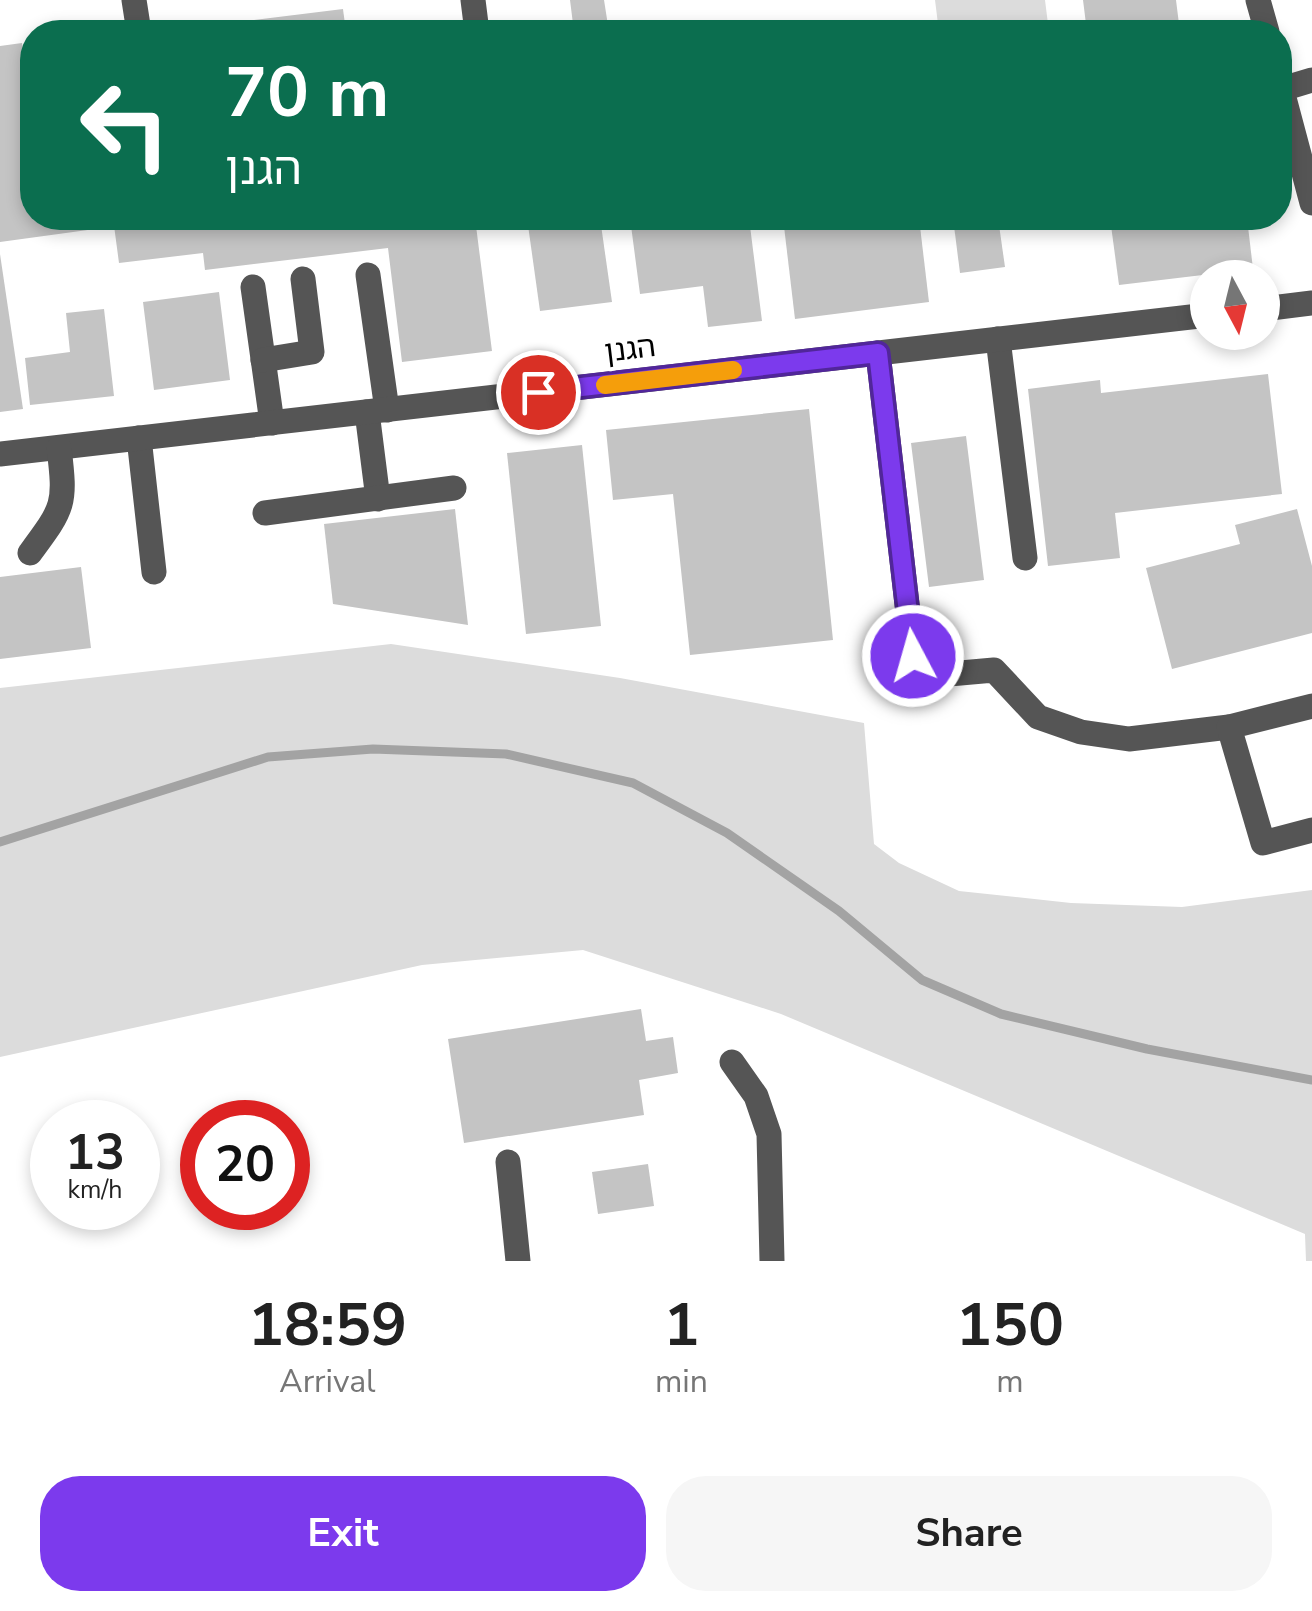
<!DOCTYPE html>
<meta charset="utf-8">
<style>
:root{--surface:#fff;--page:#f6f6f6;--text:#222;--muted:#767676;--accent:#7c3aed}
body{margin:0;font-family:"Nunito Sans","Noto Sans Hebrew",sans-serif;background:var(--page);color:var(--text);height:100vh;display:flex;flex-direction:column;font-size:38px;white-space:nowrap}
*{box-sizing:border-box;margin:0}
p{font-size:32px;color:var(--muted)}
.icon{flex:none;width:55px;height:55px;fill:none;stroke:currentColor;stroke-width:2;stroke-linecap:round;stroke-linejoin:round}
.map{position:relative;height:1261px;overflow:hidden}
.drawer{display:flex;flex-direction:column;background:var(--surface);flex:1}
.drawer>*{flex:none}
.top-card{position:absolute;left:20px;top:20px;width:1272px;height:210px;border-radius:40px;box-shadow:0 5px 15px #0003;background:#0b6e4f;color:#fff;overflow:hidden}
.needle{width:65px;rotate:173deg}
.tools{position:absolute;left:1190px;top:260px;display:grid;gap:20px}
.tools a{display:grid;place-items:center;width:90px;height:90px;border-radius:50%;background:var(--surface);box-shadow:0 5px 15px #0003;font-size:50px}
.speed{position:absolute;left:30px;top:1100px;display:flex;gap:20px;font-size:50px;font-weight:700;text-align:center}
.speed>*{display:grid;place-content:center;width:130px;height:130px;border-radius:50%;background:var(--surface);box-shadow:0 5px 15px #0003;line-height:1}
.speed small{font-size:25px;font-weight:400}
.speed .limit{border:15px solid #d22;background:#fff;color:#111}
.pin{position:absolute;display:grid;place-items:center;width:85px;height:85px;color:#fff;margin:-42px;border:5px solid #fff;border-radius:50%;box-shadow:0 2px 10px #0007}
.me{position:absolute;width:110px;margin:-55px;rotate:354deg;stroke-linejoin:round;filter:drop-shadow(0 0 8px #0008)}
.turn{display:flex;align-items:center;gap:35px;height:210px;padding:0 40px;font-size:45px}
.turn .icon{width:130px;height:130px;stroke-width:2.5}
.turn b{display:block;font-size:70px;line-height:85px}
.eta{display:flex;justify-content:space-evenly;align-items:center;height:170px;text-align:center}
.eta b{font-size:60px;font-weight:700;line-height:70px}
.primary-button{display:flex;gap:20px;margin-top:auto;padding:20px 40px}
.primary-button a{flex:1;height:115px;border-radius:40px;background:var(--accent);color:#fff;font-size:40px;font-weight:700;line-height:115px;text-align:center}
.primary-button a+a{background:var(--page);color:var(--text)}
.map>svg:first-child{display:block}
.green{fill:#dcdcdc}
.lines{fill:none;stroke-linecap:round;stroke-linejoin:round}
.stream{stroke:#a3a3a3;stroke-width:9}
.building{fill:#c4c4c4}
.minor{stroke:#555;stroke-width:25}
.route-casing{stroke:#51269a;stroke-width:25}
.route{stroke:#7c3aed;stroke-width:18}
.slow{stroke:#f59e0b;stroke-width:18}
.labels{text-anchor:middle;stroke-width:8;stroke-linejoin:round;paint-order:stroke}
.street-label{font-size:30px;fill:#000;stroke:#fff}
</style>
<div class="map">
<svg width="1312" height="1261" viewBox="0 0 1312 1261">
<rect width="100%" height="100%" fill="#fff"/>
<g class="green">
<polygon points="935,0 1045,0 1049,32 939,32"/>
<polygon points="391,644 620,678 864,723 874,844 899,863 959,891 1071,903 1182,907 1312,890 1312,1261 1306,1261 1305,1234 781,1014 583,950 422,965 0,1057 0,688"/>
</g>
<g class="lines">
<polyline class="stream" points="0,842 268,757 373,749 506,754 633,783 727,833 839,911 922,980 1001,1014 1147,1049 1312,1080"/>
</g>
<g class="building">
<polygon points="570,0 604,0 609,32 574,32"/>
<polygon points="1083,0 1176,0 1180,32 1087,32"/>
<polygon points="343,9 346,32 232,32 230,23"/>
<polygon points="807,24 808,32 757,32 757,30"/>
<polygon points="22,43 32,120 32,218 94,218 95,229 0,242 0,46"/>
<polygon points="113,218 475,218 492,351 402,362 388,248 205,270 203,253 119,263"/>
<polygon points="527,218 600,218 612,302 540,311"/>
<polygon points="630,218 749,218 762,321 708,327 703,286 640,294"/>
<polygon points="783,218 919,218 929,302 795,319"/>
<polygon points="953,218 998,218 1005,267 960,273"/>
<polygon points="1110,218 1247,218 1253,269 1119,285"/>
<polygon points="0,254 23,409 0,412"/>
<polygon points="219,292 230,380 154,390 143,302"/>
<polygon points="104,309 114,396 30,405 25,358 70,352 66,313"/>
<polygon points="1268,374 1282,494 1115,513 1120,558 1048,566 1028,389 1100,380 1101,393"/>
<polygon points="809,409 833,640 690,655 673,494 613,500 606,430"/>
<polygon points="966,436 984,580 929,587 911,443"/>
<polygon points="582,445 601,626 526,634 507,453"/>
<polygon points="455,509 468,625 333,604 324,524"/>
<polygon points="1297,509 1312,566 1312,633 1172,669 1146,568 1240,544 1235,525"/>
<polygon points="81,567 91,648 0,659 0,577"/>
<polygon points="641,1009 646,1041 673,1037 678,1073 639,1080 644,1115 464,1143 448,1039"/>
<polygon points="648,1164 654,1206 598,1214 592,1172"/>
</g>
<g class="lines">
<g class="minor">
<polyline points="134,0 139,32"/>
<polyline points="473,0 477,32"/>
<polyline points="1258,0 1267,32"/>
<polyline points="1280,83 1312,203"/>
<polyline points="1282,89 1312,80"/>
<polyline points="368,275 387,410"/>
<polyline points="253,287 272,423"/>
<polyline points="1262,309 1312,303"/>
<polyline points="998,339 1025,558"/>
<polyline points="878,353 913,656 919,668 938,675 994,670 1038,717 1081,732 1129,739 1229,727"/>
<polyline points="263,360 312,352 303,279"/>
<polyline points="367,412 378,499"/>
<polyline points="139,438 154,572"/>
<polyline points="0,454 1208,315"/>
<polyline points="265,513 454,488"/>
<path d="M30,553C64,507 66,505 59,448"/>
<polyline points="1312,706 1229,727 1263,843 1312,830"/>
<polyline points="732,1062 756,1096 769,1134 772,1261"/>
<polyline points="508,1162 518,1261"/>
</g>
</g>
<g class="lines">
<defs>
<polyline id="route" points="538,392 878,353 913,656"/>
</defs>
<use href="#route" class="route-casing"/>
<use href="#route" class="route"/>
<polyline class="slow" points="605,385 733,370"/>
</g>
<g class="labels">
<g class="street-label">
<text transform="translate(630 349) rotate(-7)" y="10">הגנן</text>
</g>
</g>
</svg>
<div class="tools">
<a><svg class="needle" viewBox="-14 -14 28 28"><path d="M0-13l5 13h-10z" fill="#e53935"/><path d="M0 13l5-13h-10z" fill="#767676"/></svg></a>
</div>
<div class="speed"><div>13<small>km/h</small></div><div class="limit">20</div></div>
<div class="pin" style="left:538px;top:392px;background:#d93025"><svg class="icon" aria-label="arrive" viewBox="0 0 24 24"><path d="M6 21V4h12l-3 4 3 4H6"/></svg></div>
<svg class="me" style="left:913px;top:656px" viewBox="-20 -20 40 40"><circle r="17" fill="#7c3aed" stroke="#fff" stroke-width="3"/><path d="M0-11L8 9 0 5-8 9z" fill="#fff"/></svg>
<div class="top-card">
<div class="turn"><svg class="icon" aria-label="left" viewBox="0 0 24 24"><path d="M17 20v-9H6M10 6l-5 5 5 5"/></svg><div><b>70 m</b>הגנן</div></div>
</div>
</div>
<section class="drawer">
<div class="eta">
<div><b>18:59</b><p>Arrival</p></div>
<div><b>1</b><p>min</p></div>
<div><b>150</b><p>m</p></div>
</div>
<div class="primary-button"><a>Exit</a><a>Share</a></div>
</section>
